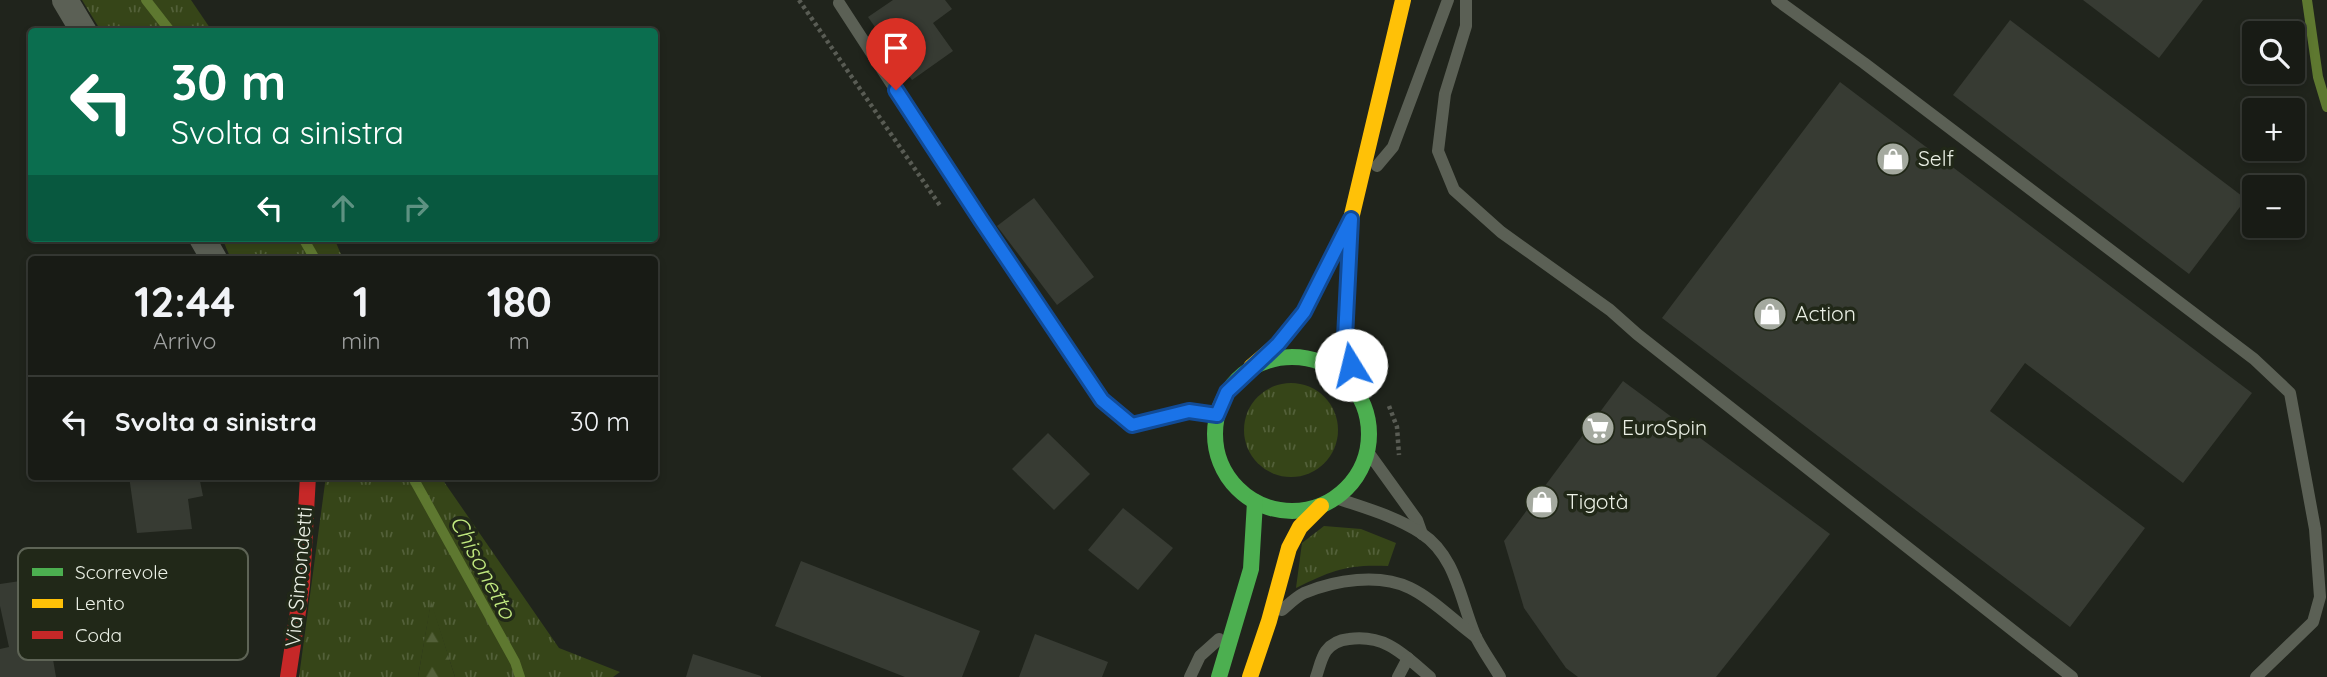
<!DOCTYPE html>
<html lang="it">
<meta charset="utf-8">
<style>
:root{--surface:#181b15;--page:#21241e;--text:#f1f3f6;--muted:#9fa1a0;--line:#363934}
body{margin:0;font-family:Quicksand,sans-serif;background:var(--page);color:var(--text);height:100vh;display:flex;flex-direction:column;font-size:26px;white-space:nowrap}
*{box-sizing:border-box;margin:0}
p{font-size:23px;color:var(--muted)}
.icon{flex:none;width:38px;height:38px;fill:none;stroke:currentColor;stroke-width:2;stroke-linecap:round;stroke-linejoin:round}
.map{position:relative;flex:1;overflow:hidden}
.details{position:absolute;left:28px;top:256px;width:630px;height:224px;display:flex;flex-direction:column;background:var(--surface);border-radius:7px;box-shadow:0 4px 10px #0003,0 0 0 2px var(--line)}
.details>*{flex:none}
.guide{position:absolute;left:28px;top:28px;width:630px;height:214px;border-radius:7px;box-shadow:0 4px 10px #0003,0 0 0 2px var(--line);background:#0b6e4f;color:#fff;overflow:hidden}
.controls{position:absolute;left:2242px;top:21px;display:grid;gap:14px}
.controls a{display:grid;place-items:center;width:63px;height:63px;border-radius:7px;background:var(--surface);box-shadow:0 4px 10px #0003,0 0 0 2px var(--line);font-size:35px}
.pin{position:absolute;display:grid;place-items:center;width:60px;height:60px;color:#fff;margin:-72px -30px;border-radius:50% 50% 50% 0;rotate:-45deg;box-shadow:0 0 7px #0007}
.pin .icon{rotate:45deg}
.me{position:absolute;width:77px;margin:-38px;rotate:351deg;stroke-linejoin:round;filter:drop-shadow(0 0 5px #0008)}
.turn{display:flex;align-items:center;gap:24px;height:147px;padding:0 28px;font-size:32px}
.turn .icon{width:91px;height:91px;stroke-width:2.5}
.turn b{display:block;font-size:49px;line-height:60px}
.lanes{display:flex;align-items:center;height:66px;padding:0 28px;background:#0003;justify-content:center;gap:35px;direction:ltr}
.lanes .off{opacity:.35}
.eta{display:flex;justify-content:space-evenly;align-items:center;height:119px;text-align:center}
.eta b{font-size:42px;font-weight:700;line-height:49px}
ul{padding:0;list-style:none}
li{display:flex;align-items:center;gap:21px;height:91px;padding:0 28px;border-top:2px solid var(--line)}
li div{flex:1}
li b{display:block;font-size:26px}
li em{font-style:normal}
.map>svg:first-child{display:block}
.grass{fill:url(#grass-tufts)}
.forest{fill:url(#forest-firs)}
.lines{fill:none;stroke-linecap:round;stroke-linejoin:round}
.stream{stroke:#5e7830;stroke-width:10}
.building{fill:#373b33}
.path{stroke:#595c54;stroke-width:4.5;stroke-dasharray:3.5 3.5;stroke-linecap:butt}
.lane{stroke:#5b6055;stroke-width:12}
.street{stroke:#5b6055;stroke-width:26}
.fast{stroke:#4caf50;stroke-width:16}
.slow{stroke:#ffc107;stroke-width:16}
.jam{stroke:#c62828;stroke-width:16}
.route-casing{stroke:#114b97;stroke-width:18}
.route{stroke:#1a73e8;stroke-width:12}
.labels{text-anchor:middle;stroke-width:7;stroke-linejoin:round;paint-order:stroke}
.poi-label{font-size:21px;fill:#ebf0e5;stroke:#212818;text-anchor:start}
.street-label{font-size:21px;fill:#ebf0e5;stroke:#212818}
.water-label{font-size:23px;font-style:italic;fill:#c1e97f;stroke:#212818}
.key{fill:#212818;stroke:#5e6456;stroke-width:2}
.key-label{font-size:19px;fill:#ebf0e5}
</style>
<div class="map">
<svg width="2327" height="677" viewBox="0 0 2327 677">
<defs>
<pattern id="grass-tufts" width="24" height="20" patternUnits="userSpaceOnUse" patternTransform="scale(1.75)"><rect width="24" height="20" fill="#364518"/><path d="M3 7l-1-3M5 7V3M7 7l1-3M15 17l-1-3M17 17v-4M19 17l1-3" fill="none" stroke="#536039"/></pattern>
<pattern id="forest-firs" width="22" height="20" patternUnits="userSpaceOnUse" patternTransform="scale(1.75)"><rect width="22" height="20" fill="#364518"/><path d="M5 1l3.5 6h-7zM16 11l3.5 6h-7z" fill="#536039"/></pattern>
</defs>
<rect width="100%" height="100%" fill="#20241c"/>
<g class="grass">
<polygon points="82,0 191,0 212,31 101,31"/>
<polygon points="222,238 334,238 343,259 231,259"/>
<circle cx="1291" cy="430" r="47"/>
<polygon points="326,476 440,476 559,648 620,672 613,677 455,677 431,603 418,677 299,677"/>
<path d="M1324,526L1361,529L1396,543L1388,566C1348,564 1332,570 1296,588L1302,543Z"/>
</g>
<polygon class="forest" points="431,601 455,677 418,677"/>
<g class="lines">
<g class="stream">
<polyline points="146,0 171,32"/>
<polyline points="2307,0 2318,77 2327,107"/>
<polyline points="303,238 315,259"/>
<polyline points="412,476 515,662 520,677"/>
</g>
</g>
<g class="building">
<polygon points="893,0 945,0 952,9 933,23 953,51 912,80 868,17"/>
<polygon points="2083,0 2203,0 2159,58"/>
<polygon points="2010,20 2246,199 2189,274 1953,95"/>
<polygon points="1840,82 2252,393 2183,483 2025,363 1990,411 2145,528 2070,627 1662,318"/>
<polygon points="1034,198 1094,277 1057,305 997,226"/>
<polygon points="1623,381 1830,534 1716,677 1578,677 1566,668 1524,608 1504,541"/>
<polygon points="1048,433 1090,474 1054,510 1012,469"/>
<polygon points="129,476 199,476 203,496 188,499 192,529 137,533"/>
<polygon points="1123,508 1173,548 1138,590 1088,550"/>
<polygon points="801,561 980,631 962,677 905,677 775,626"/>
<polygon points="54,576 61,628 48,630 56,677 0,677 0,649 9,647 0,606 0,584"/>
<polygon points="1035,634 1108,662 1102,677 1019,677"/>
<polygon points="693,654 761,676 761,677 686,677"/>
</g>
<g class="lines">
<g class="path">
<polyline points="799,0 941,207"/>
<polyline points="1389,406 1397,427 1399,455"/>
</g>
<g class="lane">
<polyline points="1466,0 1466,26 1445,94 1438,151 1454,190 1501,232 1610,310 1637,334 2072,677"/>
<polyline points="1777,0 1864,63 2254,359 2290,393 2315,529 2320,597 2313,622 2256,677"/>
<polyline points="839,3 980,220 1102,400 1132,425 1189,411 1217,415"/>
<polyline points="1377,166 1393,147 1448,0"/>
<polyline points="1368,452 1417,520 1422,534"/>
<path d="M1336,498C1365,508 1395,516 1421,533C1456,556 1460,599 1475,635C1482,650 1492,663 1500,677"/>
<path d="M1282,610C1289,604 1296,597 1304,593C1335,580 1379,573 1410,588C1433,599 1455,622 1476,637"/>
<polyline points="1190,677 1200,656 1219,639"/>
<path d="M1316,677C1319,669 1321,658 1326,651C1332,643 1339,640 1349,639C1386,634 1404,655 1430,677"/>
<polyline points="1398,677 1408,658"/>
</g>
<g class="street">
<polyline points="65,0 84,32"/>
<polyline points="202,238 214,259"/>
</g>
<g class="fast">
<circle cx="1292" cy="434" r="77"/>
<polyline points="1219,677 1251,569 1255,502"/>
</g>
<g class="slow">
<polyline points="1251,367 1278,344 1304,312 1351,219 1403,0"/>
<polyline points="1250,677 1269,621 1289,548 1300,527 1321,506"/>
</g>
<g class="jam">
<polyline points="1350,234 1345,337 1357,392"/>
<polyline points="288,677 302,585 308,476"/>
</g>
</g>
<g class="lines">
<defs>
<polyline id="route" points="896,90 981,220 1102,400 1132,425 1189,411 1217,415 1227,392 1278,344 1304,312 1351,219 1345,338 1351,365"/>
</defs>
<use href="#route" class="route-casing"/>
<use href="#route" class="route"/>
</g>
<defs>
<symbol id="shop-disc" viewBox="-11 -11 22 22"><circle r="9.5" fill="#a4a99f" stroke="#212818"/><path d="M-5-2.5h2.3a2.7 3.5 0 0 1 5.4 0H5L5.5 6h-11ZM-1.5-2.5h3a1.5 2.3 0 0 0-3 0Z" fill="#fff"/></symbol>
<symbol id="supermarket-disc" viewBox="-11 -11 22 22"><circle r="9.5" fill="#a4a99f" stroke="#212818"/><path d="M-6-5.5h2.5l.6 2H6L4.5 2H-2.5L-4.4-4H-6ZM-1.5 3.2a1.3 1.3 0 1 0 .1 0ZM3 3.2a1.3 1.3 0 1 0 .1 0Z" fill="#fff"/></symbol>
</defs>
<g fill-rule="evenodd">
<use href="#shop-disc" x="1874" y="140" width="38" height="38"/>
<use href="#shop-disc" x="1751" y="295" width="38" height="38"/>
<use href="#supermarket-disc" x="1579" y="409" width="38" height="38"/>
<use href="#shop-disc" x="1523" y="483" width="38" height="38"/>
</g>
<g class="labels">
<g class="poi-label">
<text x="1918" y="166">Self</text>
<text x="1795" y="321">Action</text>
<text x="1622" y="435">EuroSpin</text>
<text x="1566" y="509">Tigotà</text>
</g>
<g class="street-label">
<text transform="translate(299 577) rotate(-85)" y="7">Via Simondetti</text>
</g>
<g class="water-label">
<text transform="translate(483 567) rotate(62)" y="8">Chisonetto</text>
</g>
</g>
<rect x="18" y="548" width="230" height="112" rx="10" class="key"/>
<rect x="32" y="568" width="31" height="8" fill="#4caf50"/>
<rect x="32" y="599" width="31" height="9" fill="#ffc107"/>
<rect x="32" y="631" width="31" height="8" fill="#c62828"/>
<g class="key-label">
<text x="75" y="579">Scorrevole</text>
<text x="75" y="610">Lento</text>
<text x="75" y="642">Coda</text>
</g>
</svg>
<div class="controls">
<a><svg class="icon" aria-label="search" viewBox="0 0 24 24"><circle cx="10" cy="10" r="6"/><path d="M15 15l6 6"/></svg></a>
<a>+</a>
<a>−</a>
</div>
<div class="pin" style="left:896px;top:90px;background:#d93025"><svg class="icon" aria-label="arrive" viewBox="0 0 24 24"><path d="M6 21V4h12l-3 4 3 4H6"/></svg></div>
<svg class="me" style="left:1351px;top:365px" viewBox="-20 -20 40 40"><circle r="19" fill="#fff"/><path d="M0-13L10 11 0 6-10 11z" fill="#1a73e8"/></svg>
<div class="guide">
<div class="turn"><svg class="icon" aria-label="left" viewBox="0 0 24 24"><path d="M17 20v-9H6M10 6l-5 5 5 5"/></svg><div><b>30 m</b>Svolta a sinistra</div></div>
<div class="lanes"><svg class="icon" aria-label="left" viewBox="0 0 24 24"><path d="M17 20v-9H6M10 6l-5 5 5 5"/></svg><svg class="icon off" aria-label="ahead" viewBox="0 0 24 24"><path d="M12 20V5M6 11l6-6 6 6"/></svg><svg class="icon off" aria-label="right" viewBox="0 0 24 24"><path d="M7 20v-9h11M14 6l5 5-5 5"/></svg></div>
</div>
<section class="details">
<div class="eta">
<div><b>12:44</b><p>Arrivo</p></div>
<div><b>1</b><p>min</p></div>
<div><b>180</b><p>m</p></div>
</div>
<ul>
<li><svg class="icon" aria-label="left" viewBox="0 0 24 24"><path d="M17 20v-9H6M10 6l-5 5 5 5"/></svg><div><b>Svolta a sinistra</b></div><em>30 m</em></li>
</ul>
</section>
</div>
